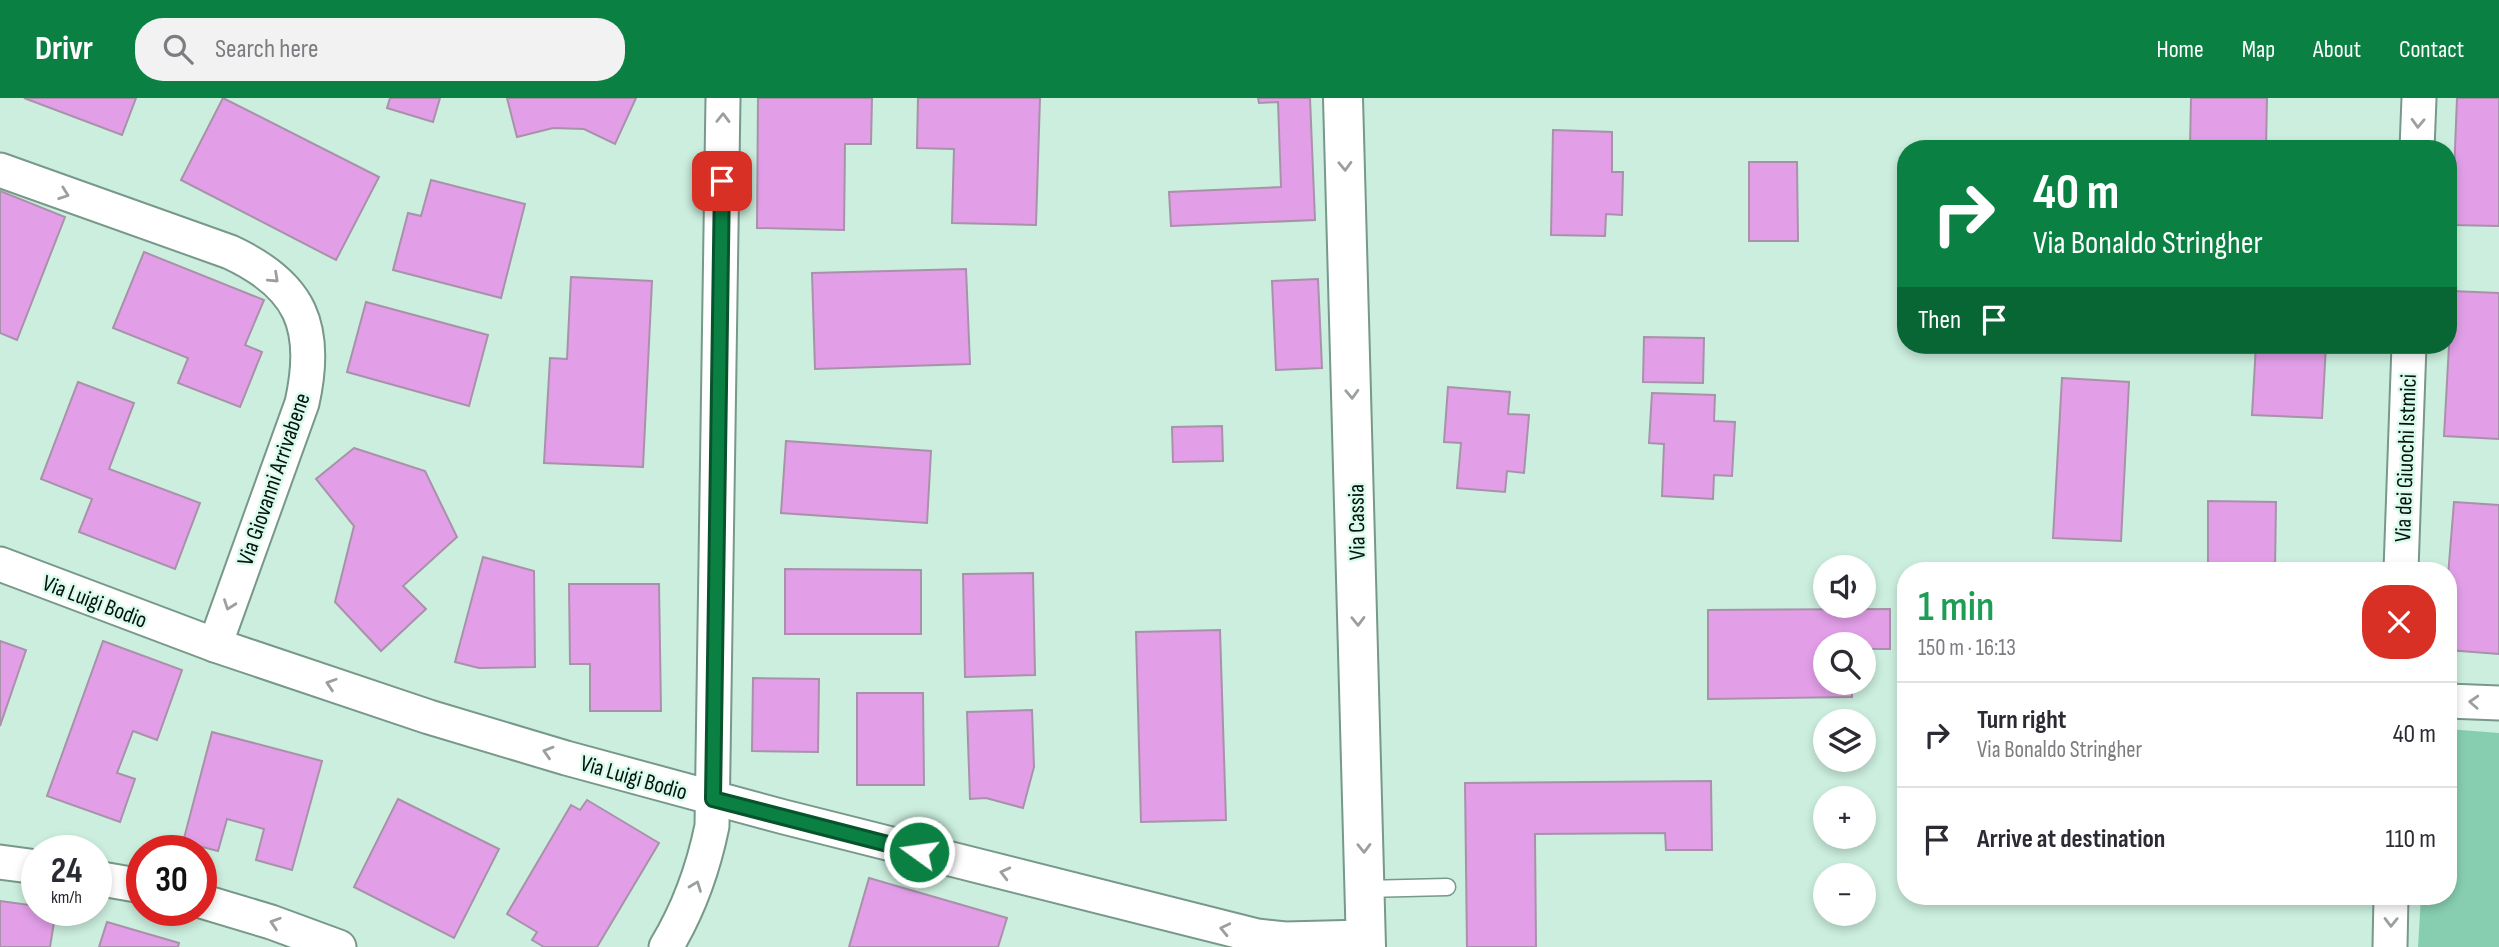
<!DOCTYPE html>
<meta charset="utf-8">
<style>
:root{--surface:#fff;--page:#f2f2f3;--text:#2b2b33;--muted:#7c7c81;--line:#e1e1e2;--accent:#0b8043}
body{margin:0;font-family:"Sofia Sans Condensed",sans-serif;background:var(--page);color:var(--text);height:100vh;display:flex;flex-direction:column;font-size:26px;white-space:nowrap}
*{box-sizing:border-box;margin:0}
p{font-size:23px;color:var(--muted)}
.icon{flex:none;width:38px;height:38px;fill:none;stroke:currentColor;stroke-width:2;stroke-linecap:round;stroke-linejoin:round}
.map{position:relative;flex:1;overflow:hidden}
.details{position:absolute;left:1897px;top:464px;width:560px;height:343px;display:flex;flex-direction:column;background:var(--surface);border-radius:28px;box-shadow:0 4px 10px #0003}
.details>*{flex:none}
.hud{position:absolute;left:1897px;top:42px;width:560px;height:214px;border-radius:28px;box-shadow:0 4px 10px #0003;background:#0b8043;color:#fff;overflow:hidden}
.fabs{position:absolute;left:1813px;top:457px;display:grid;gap:14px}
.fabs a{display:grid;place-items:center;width:63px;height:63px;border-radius:50%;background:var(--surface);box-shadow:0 4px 10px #0003;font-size:35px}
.speed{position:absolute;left:21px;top:737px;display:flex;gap:14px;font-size:35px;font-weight:700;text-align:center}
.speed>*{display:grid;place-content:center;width:91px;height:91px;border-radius:50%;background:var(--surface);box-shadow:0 4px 10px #0003;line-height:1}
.speed small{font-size:18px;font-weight:400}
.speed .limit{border:10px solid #d22;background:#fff;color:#111}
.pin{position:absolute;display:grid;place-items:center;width:60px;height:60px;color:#fff;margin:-30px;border-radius:14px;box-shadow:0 4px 10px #0006}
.me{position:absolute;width:77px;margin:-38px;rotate:284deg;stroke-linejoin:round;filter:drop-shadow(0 0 5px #0008)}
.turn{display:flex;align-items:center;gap:24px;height:147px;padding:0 21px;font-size:32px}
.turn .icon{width:91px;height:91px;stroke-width:2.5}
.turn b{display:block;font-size:49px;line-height:60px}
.then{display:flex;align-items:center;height:66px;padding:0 21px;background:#0003;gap:14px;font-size:26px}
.round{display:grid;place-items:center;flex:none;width:74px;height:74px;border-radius:28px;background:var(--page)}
.headline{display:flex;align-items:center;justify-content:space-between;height:119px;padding:0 21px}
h1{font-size:42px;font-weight:600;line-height:52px;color:#1e9e55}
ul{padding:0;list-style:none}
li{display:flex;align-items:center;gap:21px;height:105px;padding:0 21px;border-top:2px solid var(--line)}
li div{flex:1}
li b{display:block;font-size:26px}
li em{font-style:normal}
header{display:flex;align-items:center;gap:42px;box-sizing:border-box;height:98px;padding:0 35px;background:var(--accent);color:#fff}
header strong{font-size:33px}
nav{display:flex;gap:38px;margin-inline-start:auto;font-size:24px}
.search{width:490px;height:63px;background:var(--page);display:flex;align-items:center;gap:18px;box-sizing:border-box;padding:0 24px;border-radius:28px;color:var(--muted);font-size:26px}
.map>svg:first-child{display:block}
.green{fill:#87ceb0}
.building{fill:#e29fe8;stroke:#a892a9;stroke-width:2}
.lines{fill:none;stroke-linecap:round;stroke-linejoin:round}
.lane-casing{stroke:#77988a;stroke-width:19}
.street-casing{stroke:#77988a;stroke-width:37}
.secondary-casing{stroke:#77988a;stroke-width:42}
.lane{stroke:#fff;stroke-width:16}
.street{stroke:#fff;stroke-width:33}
.secondary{stroke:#fff;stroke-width:38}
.oneway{stroke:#9ba09e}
.route-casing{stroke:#07532c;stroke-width:18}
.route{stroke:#0b8043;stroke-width:12}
.labels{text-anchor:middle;stroke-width:5;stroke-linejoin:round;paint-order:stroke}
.street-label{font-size:23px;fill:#06120d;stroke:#d8fbec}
</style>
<header>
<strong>Drivr</strong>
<div class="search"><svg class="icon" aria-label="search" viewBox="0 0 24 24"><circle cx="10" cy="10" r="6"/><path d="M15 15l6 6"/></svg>Search here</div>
<nav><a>Home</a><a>Map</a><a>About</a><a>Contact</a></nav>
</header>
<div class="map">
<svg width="2499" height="849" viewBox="0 0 2499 849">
<rect width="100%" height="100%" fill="#cbeede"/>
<polygon class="green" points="2448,631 2499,635 2499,849 2418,849 2421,798 2448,798"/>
<g class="building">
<polygon points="24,0 136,0 122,37"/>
<polygon points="223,0 379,79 336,162 181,82"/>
<polygon points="390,0 440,0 433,24 387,10"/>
<polygon points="507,0 636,0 615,46 584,31 553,30 517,39"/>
<polygon points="758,0 872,0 871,46 845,46 844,132 757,130"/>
<polygon points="918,0 1040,0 1036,127 952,125 954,51 917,50"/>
<polygon points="1258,0 1310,0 1315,122 1171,128 1169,94 1281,89 1278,4 1259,5"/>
<polygon points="2191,0 2267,0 2266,51 2190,51"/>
<polygon points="2457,0 2499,0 2499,128 2452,127"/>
<polygon points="1553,32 1612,34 1612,74 1623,74 1622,117 1606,116 1605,138 1551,137"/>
<polygon points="1749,64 1797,64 1798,143 1749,143"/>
<polygon points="431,82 525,106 501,200 393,172 408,115 421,118"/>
<polygon points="0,93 65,119 17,242 0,235"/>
<polygon points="144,154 264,202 245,247 262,254 240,309 178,285 188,260 113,230"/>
<polygon points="966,171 970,266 815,271 812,175"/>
<polygon points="571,179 652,183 643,369 544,365 550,260 567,261"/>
<polygon points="1318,181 1322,270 1276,272 1272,183"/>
<polygon points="2452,193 2499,195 2499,341 2444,338"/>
<polygon points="366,204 488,237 469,308 347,274"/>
<polygon points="1644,239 1704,240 1703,285 1643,284"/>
<polygon points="2256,247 2326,247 2322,320 2252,317"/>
<polygon points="2062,280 2129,284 2121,443 2053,440"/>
<polygon points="78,284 134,305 109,371 200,405 175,471 79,434 92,401 41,381"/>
<polygon points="1448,289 1510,294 1508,316 1529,317 1524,375 1507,373 1505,394 1457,390 1461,345 1444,344"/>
<polygon points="1652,295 1715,297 1714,323 1735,324 1732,378 1714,377 1713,401 1662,398 1664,346 1649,345"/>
<polygon points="1222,328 1223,363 1173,364 1172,329"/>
<polygon points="786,343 931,353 927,425 781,415"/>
<polygon points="354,350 425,373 457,439 403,488 426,511 381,553 335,504 354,428 316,381"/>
<polygon points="2208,403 2276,404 2275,472 2208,472"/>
<polygon points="2454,404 2499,407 2499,556 2448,552 2448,478"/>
<polygon points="483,459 534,473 535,569 479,570 455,564"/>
<polygon points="785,471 921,472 921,536 785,536"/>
<polygon points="1033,475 1035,577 965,579 963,476"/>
<polygon points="569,486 659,486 661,613 590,613 590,566 570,566"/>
<polygon points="1890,511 1890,551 1864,551 1864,546 1825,546 1825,584 1852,584 1852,599 1708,601 1708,512"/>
<polygon points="1220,532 1226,722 1141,724 1136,534"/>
<polygon points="0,543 26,552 0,628"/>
<polygon points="103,543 182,572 157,642 133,633 117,675 135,681 120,724 47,698"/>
<polygon points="753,580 819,581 818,654 752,653"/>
<polygon points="857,595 923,595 924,687 857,687"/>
<polygon points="1032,612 1034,669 1023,710 986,700 970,701 967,614"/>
<polygon points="212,634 322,663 292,772 256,762 264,731 227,721 218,753 183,744"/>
<polygon points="1711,683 1712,752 1666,752 1665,735 1535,736 1536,849 1467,849 1465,685"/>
<polygon points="398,701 499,751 454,840 354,789"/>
<polygon points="587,702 659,745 597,849 544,849 532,842 537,834 507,816 571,707 580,712"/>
<polygon points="869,780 1007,820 998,849 849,849"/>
<polygon points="0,803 37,808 37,812 56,812 50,849 0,849"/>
<polygon points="107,824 179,845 178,849 99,849"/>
</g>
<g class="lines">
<defs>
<polyline id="lane" points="1365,791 1447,789"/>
<g id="street">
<polyline points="2417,51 2419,0"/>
<path d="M0,72L230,154C301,187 319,229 302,305L215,547"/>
<polyline points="0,466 215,547 429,619 566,660 784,719 1257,838 1285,841 1366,839"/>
<polyline points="2401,472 2409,247"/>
<polyline points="2448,603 2499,605"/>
<polyline points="0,764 37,769"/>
<polyline points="96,780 142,788"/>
<polyline points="201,803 271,824 339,849"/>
<path d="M666,849C689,811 703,772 712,728L723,0"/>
<polyline points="2390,849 2391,798"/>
</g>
<polyline id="secondary" points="1343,0 1366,849"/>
</defs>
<use href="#lane" class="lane-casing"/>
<use href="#street" class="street-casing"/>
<use href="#secondary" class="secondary-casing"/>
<use href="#lane" class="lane"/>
<use href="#street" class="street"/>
<use href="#secondary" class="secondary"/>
</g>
<defs><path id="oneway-chevron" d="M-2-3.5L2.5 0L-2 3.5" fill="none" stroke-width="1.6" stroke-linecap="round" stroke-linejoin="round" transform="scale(1.75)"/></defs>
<g class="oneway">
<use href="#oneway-chevron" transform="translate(723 20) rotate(-89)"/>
<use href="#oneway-chevron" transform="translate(2418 25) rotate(92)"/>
<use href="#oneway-chevron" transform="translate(1345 68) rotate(88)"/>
<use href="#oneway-chevron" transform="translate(64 96) rotate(20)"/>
<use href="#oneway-chevron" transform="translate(274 180) rotate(43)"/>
<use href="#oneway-chevron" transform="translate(1352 296) rotate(88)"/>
<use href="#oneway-chevron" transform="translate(229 507) rotate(110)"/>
<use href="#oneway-chevron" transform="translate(1358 523) rotate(89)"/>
<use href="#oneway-chevron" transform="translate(331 586) rotate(-162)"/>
<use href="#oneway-chevron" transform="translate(2474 604) rotate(-177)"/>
<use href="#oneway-chevron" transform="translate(548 654) rotate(-163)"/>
<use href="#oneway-chevron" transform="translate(1364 750) rotate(89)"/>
<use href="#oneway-chevron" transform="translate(1005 775) rotate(-166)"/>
<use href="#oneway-chevron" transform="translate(696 788) rotate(-69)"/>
<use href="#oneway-chevron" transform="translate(2391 824) rotate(91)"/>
<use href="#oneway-chevron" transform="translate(275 825) rotate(-162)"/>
<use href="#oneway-chevron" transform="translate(1225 831) rotate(-167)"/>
</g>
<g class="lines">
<defs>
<polyline id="route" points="722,83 713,701 919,754"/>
</defs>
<use href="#route" class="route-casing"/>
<use href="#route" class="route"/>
</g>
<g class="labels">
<g class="street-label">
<text transform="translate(2405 360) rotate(-88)" y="8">Via dei Giuochi Istmici</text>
<text transform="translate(273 381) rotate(-71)" y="8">Via Giovanni Arrivabene</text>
<text transform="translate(1356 424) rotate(-91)" y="8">Via Cassia</text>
<text transform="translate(95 503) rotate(21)" y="8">Via Luigi Bodio</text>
<text transform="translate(634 679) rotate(16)" y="8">Via Luigi Bodio</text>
</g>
</g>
</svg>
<div class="fabs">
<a><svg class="icon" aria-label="sound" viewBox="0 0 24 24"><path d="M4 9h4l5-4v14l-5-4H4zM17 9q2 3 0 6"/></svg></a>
<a><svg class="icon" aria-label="search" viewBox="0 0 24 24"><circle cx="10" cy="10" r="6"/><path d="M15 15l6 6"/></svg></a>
<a><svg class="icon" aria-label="layers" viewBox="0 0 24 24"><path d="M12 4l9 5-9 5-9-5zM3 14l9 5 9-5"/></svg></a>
<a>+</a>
<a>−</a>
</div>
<div class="speed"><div>24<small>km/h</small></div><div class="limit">30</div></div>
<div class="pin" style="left:722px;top:83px;background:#d93025"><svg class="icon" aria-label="arrive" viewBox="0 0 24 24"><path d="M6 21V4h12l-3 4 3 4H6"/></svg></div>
<svg class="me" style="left:919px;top:754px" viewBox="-20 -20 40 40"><circle r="17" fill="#0b8043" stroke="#fff" stroke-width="3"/><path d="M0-11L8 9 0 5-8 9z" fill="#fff"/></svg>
<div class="hud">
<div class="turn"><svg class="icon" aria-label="right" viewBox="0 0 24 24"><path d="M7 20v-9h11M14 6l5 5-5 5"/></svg><div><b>40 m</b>Via Bonaldo Stringher</div></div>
<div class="then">Then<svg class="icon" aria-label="arrive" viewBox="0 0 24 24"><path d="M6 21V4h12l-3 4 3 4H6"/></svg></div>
</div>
<section class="details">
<div class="headline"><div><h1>1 min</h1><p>150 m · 16:13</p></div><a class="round" style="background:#d93025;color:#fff"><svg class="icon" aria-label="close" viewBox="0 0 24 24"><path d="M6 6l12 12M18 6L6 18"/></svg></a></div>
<ul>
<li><svg class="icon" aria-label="right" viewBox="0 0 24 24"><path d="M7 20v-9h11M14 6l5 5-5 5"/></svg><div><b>Turn right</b><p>Via Bonaldo Stringher</p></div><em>40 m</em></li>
<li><svg class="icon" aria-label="arrive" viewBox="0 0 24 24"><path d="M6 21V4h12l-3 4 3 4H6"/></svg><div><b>Arrive at destination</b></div><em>110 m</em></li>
</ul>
</section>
</div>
